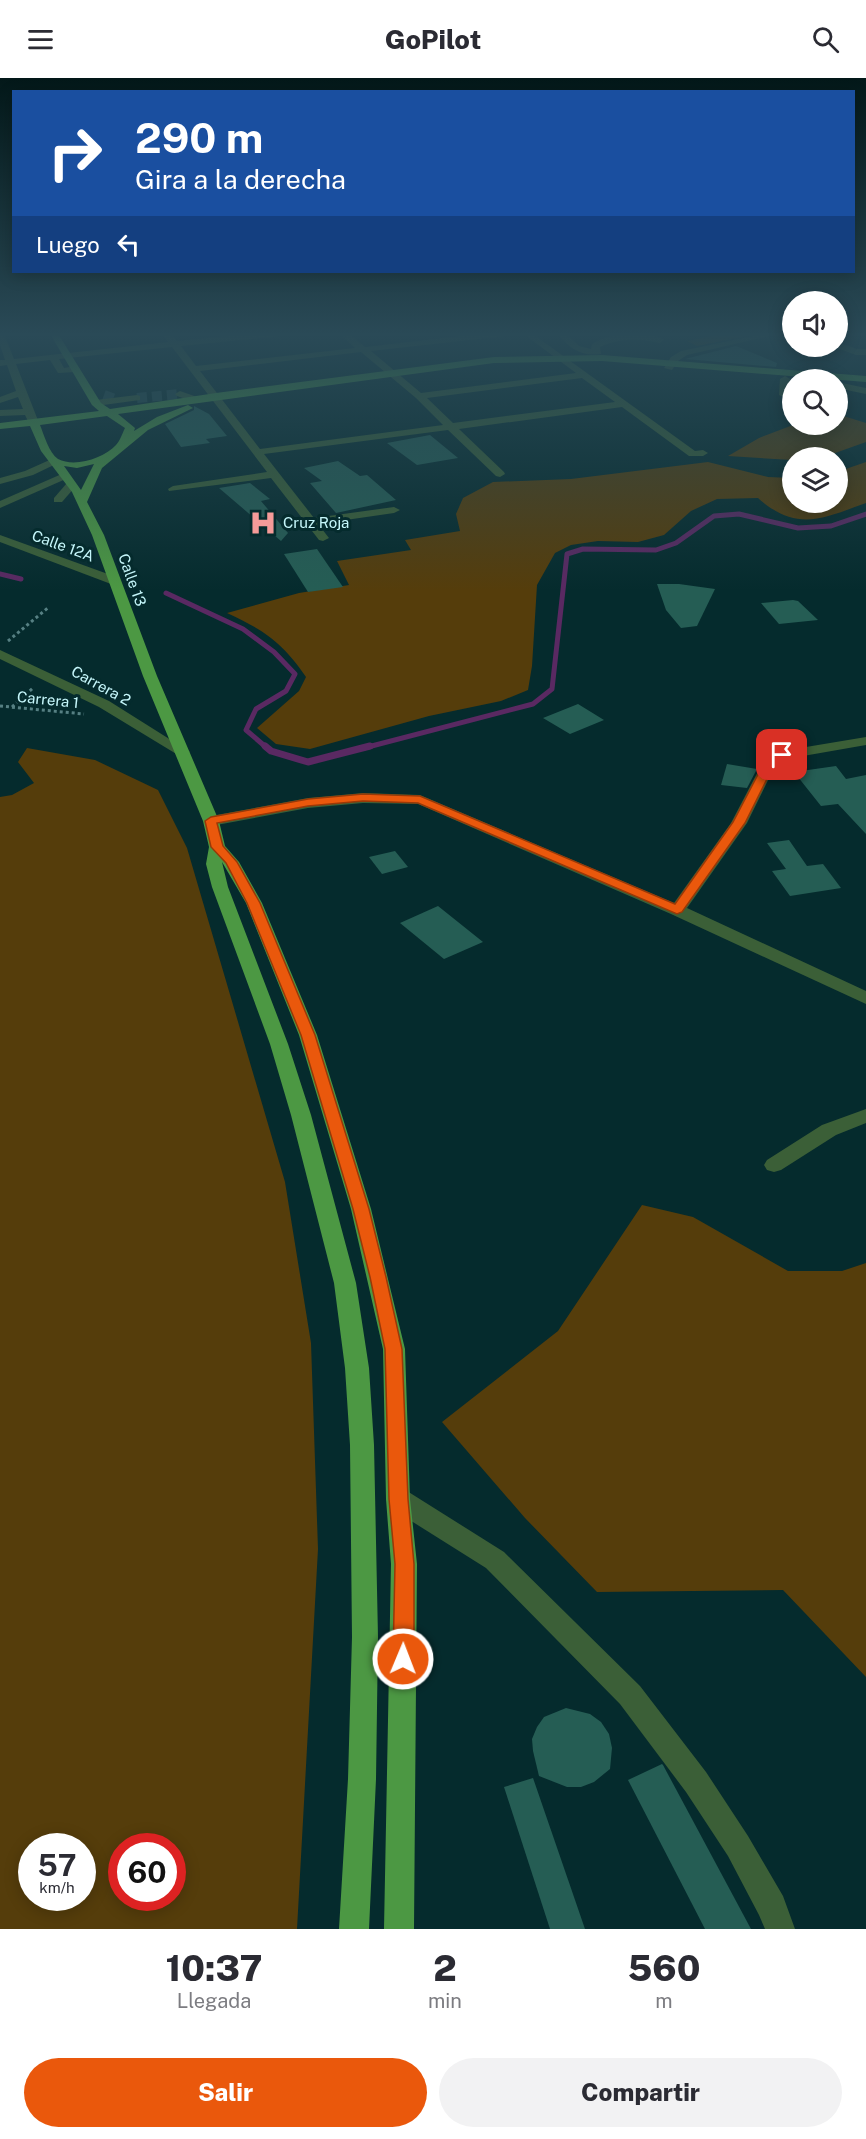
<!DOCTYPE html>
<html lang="es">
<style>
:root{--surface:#fff;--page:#f2f2f3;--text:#2b2b33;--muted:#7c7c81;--accent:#ea580c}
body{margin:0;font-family:"Public Sans",sans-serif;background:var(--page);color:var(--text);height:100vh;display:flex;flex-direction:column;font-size:22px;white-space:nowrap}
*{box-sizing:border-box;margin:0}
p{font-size:20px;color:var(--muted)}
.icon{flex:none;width:33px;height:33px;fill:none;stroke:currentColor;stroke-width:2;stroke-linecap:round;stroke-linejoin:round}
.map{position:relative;height:1851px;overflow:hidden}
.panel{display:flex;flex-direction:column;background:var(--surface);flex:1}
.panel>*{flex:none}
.hud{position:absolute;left:12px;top:12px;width:843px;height:183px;border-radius:0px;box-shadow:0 3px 15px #0003;background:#1a4fa0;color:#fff;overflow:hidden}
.tools{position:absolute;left:782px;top:213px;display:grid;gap:12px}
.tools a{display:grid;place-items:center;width:66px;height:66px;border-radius:50%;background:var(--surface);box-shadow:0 3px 15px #0003;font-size:30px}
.speed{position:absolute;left:18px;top:1755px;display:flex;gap:12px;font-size:30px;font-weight:700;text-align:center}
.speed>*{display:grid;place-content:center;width:78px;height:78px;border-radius:50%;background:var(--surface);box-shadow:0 3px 15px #0003;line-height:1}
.speed small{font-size:15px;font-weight:400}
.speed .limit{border:9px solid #d22;background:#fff;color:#111}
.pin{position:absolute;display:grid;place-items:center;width:51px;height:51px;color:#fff;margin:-26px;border-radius:12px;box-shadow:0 3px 9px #0006}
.me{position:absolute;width:66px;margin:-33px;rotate:1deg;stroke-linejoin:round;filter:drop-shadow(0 0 4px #0008)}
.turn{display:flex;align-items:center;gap:21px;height:126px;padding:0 24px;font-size:27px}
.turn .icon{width:78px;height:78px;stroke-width:2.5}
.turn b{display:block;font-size:42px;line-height:51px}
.then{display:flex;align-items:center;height:57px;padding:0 24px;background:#0003;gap:12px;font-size:22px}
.eta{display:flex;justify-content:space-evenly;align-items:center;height:102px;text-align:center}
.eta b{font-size:36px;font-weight:800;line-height:42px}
.primary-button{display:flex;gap:12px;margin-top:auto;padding:12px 24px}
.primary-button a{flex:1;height:69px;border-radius:36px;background:var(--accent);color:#fff;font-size:24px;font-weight:800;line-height:69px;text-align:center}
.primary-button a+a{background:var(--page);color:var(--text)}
header{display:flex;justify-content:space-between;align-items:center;height:78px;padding:0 24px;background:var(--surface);font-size:27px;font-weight:800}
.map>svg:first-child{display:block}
.green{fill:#553d0b;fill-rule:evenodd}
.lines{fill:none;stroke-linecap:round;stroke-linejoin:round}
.stream-far1{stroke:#5a2962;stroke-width:5}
.stream{stroke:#5a2962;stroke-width:7}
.building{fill:#255d54}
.minor-tunnel{stroke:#224a4c;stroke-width:10;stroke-dasharray:10 5;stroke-linecap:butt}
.path{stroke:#568083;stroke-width:3;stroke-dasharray:3 3;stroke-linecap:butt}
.minor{fill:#3b5f37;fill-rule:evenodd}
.major{fill:#4c9843;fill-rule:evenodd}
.route{fill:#ea580c;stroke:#983908;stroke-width:1.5}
.labels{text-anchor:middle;stroke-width:6;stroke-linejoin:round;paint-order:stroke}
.far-poi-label{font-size:15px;fill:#c6f7fb;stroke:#052b2d;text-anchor:start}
.far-street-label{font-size:15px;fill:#c6f7fb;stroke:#052b2d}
</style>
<header><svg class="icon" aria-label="menu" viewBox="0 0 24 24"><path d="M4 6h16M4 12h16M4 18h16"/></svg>GoPilot<svg class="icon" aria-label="search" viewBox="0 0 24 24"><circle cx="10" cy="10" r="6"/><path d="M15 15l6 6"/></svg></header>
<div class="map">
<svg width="866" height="1851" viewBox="0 0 866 1851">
<rect width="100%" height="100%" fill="#052b2d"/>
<g class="green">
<polygon points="702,254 765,254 697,268 687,263 712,258"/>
<polygon points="837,336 866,345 866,364 824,379 792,380 792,382 728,378 759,360 793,347 837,346"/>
<path d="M708,384L768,399L792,400V424H837V394L866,384V425C824,440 797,455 758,420L717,421L691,433L664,457L638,464L598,463L571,467L555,475L537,507L532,588L528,612L501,623L429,638L310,671L276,666L257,650L299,613L306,599C283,565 264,552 227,535L299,515L349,507L337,483L411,472L405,462L460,453L456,436L463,420L493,404L571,401Z"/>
<path d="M27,670L95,682L158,712L187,770L285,1104L311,1265L318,1471L297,1851H0V719L12,717L34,705L18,684ZM32,1768H82V1820H32ZM122,1768H172V1820H122Z"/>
<polygon points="642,1127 693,1139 788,1193 842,1193 866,1185 866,1599 783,1512 597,1514 525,1440 442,1344 558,1253"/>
</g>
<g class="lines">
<g class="stream-far1">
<polyline points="0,496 21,501"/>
<polyline points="166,515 243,551 274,574 295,596 286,613 256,631 246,652 267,670"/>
<polyline points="364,670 533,626 552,611 567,476 583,471 656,472 676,465 714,438 739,436 798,450 831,448 866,436"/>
</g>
<polyline class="stream" points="265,668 271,673 308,684 370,668"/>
</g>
<g class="building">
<polygon points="736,268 777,285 776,289 685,281"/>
<polygon points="194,328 209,336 227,358 206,361 210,365 181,369 165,346 194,332"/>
<polygon points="430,357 458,380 417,387 387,365"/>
<polygon points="338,383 360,398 367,397 396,422 336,435 310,405 322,403 304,390"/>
<polygon points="250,405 270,421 261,423 288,455 281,463 219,410"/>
<polygon points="317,471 343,509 308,514 284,476"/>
<polygon points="657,506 679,506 715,511 697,548 681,550 666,532"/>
<polygon points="793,522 798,523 818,542 779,546 761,525"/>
<polygon points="578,626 604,642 570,656 543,640"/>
<polygon points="727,686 757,691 747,710 721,707"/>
<polygon points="836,688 846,701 866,697 866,756 838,726 821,728 794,694"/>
<polygon points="789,762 807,788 823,786 841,810 790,818 772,793 786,791 767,765"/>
<polygon points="395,773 408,789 382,796 369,779"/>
<polygon points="438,828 483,864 444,881 400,845"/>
<polygon points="566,1630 590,1636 601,1644 609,1656 612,1670 610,1691 594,1704 581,1709 567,1709 539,1698 533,1673 532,1661 537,1649 544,1639"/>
<polygon points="662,1686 663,1687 751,1851 705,1851 628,1702"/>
<polygon points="533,1700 585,1851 550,1851 504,1709"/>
</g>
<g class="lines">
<g class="minor-tunnel">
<polyline points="104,317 115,321"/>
<polyline points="137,320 180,316"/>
</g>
<g class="path">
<polyline points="8,563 49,529"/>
<polyline points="0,628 84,636"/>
<polyline points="12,629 33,610"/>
</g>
<g class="minor">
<path d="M0,254L4,256L14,281L168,264L161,254H169L177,263L269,254H294L290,257L181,268L196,288L355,270L338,254H347L365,269L496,254H519L515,257L371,273L421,315L576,295L521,254H530L695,373L703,372L708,375L703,378H689L622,329L459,351L504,394L505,396L500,399L496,398L448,352L264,376L314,440L394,429L400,432L394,435L318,446L329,460L323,463L319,462L271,400L169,413L168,411L173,408L267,394L172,269L59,281L64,290L75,288L80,291L75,294L58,295L50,282L16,286L39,345L34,348L30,347L25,337L0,338V332L23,331L18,319L0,325V319L16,313L7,287L0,288V282H5L0,267ZM361,274L416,320L443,347L260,371L200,293ZM582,300L615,324L453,345L427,320Z"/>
<path d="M557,254H565L579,268L591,271L592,266C610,255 647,250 664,262L660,265C641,260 618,260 600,269L601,276C581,279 568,270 557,254Z"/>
<polygon points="773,254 787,254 687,277 678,283 672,292 664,290 671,279 681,273"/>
<polygon points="837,264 857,271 866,271 866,277 856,277 834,269 837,268"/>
<polygon points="785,298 790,301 789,316 792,317 792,323 779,317 780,301"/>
<polygon points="837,304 866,310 866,316 837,310"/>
<polygon points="180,313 197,319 199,321 194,324 177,318 175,316"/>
<polygon points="137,317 140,318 140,322 96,328 91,325 96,322"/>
<polygon points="54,380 59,383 58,385 33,397 0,406 0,400 25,393"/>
<polygon points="64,395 68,396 68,400 0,430 0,423"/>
<polygon points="71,404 76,407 75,409 62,424 54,424 54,420 67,405"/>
<polygon points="0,457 119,500 121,503 115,507 111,506 0,464"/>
<polygon points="0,572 109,623 190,674 183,678 178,677 99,629 0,581"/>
<polygon points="866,659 866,667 786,681 775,688 747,745 687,830 866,913 866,926 671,836 418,726 363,725 308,730 211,748 203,743 211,738 308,720 363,715 420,717 674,825 731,745 764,682 782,673"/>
<polygon points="866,1031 866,1045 836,1057 781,1092 774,1094 767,1092 764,1087 767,1082 822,1047"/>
<polygon points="398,1410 407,1413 504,1474 640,1608 706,1694 748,1758 783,1818 795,1851 765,1851 759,1837 728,1778 686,1714 620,1626 486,1490 389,1429 386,1421 389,1413"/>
</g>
<path class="major" d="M49,254H57L101,325L110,331L216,315L494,279L602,277L866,298V304L602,283L494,285L118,336L135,350L134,353L157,339L188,327L193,330L148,352L102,390L87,424L104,457L157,598L219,743L225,768L239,784L262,825L317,957L371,1131L405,1271L410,1421L417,1486L414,1851H384L391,1486L386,1421L383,1271L351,1131L299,957L246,825L222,784L228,809L288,966L311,1037L356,1205L369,1290L374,1367L378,1559L376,1701L369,1851H339L348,1701L352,1559L350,1367L345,1290L334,1205L291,1037L270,966L212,809L206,786L209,769L203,743L143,598L92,457L72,414L41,373L30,348L0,351V345L99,333L92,327ZM107,338L125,350C122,356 120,363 116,367C104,380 75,390 58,381C49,375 44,357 40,347ZM94,386L81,412L64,388L77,390Z"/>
</g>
<linearGradient id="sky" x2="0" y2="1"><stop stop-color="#031819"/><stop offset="0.5" stop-color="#2a4a57"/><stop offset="1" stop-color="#2a4a57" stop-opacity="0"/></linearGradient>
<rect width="866" height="513" fill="url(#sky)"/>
<polygon class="route" points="782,674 787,677 774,687 745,745 682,834 677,836 418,725 363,723 308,728 217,745 223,768 237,784 260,825 315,957 369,1131 386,1199 402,1271 408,1421 414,1486 414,1581 411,1588 403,1591 396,1588 393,1581 395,1486 389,1421 385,1271 370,1199 353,1131 301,957 247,825 226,785 211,769 205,743 211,739 308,721 363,716 420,718 675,826 733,744 765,683"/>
<defs>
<symbol id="hospital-bare" viewBox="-9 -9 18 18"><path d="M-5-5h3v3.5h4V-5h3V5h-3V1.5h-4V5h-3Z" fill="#f59b99" stroke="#052b2d" stroke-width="2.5" paint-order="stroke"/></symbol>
</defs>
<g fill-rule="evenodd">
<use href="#hospital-bare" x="244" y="426" width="38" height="38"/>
</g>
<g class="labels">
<g class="far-poi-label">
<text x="283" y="450">Cruz Roja</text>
</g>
<g class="far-street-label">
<text transform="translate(63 468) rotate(20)" y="5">Calle 12A</text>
<text transform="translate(132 502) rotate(70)" y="5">Calle 13</text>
<text transform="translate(101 608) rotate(29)" y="5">Carrera 2</text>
<text transform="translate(48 622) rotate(6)" y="5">Carrera 1</text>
</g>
</g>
</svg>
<div class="tools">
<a><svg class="icon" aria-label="sound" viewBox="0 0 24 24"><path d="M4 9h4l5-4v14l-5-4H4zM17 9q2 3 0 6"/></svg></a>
<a><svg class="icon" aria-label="search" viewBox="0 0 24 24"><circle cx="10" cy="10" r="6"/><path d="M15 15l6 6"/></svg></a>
<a><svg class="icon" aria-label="layers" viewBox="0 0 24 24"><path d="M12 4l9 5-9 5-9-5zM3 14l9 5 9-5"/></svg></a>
</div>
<div class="speed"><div>57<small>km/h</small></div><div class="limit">60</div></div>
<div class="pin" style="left:782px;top:677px;background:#d93025"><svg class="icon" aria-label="arrive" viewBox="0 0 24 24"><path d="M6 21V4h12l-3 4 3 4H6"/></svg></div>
<svg class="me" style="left:403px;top:1581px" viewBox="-20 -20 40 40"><circle r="17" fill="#ea580c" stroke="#fff" stroke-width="3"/><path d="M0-11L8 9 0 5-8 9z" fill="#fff"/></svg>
<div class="hud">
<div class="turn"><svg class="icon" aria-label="right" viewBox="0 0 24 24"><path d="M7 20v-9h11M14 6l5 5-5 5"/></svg><div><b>290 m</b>Gira a la derecha</div></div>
<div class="then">Luego<svg class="icon" aria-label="left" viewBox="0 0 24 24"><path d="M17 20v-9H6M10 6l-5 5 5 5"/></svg></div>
</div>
</div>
<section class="panel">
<div class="eta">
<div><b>10:37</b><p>Llegada</p></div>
<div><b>2</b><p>min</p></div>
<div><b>560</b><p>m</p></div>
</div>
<div class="primary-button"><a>Salir</a><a>Compartir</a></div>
</section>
